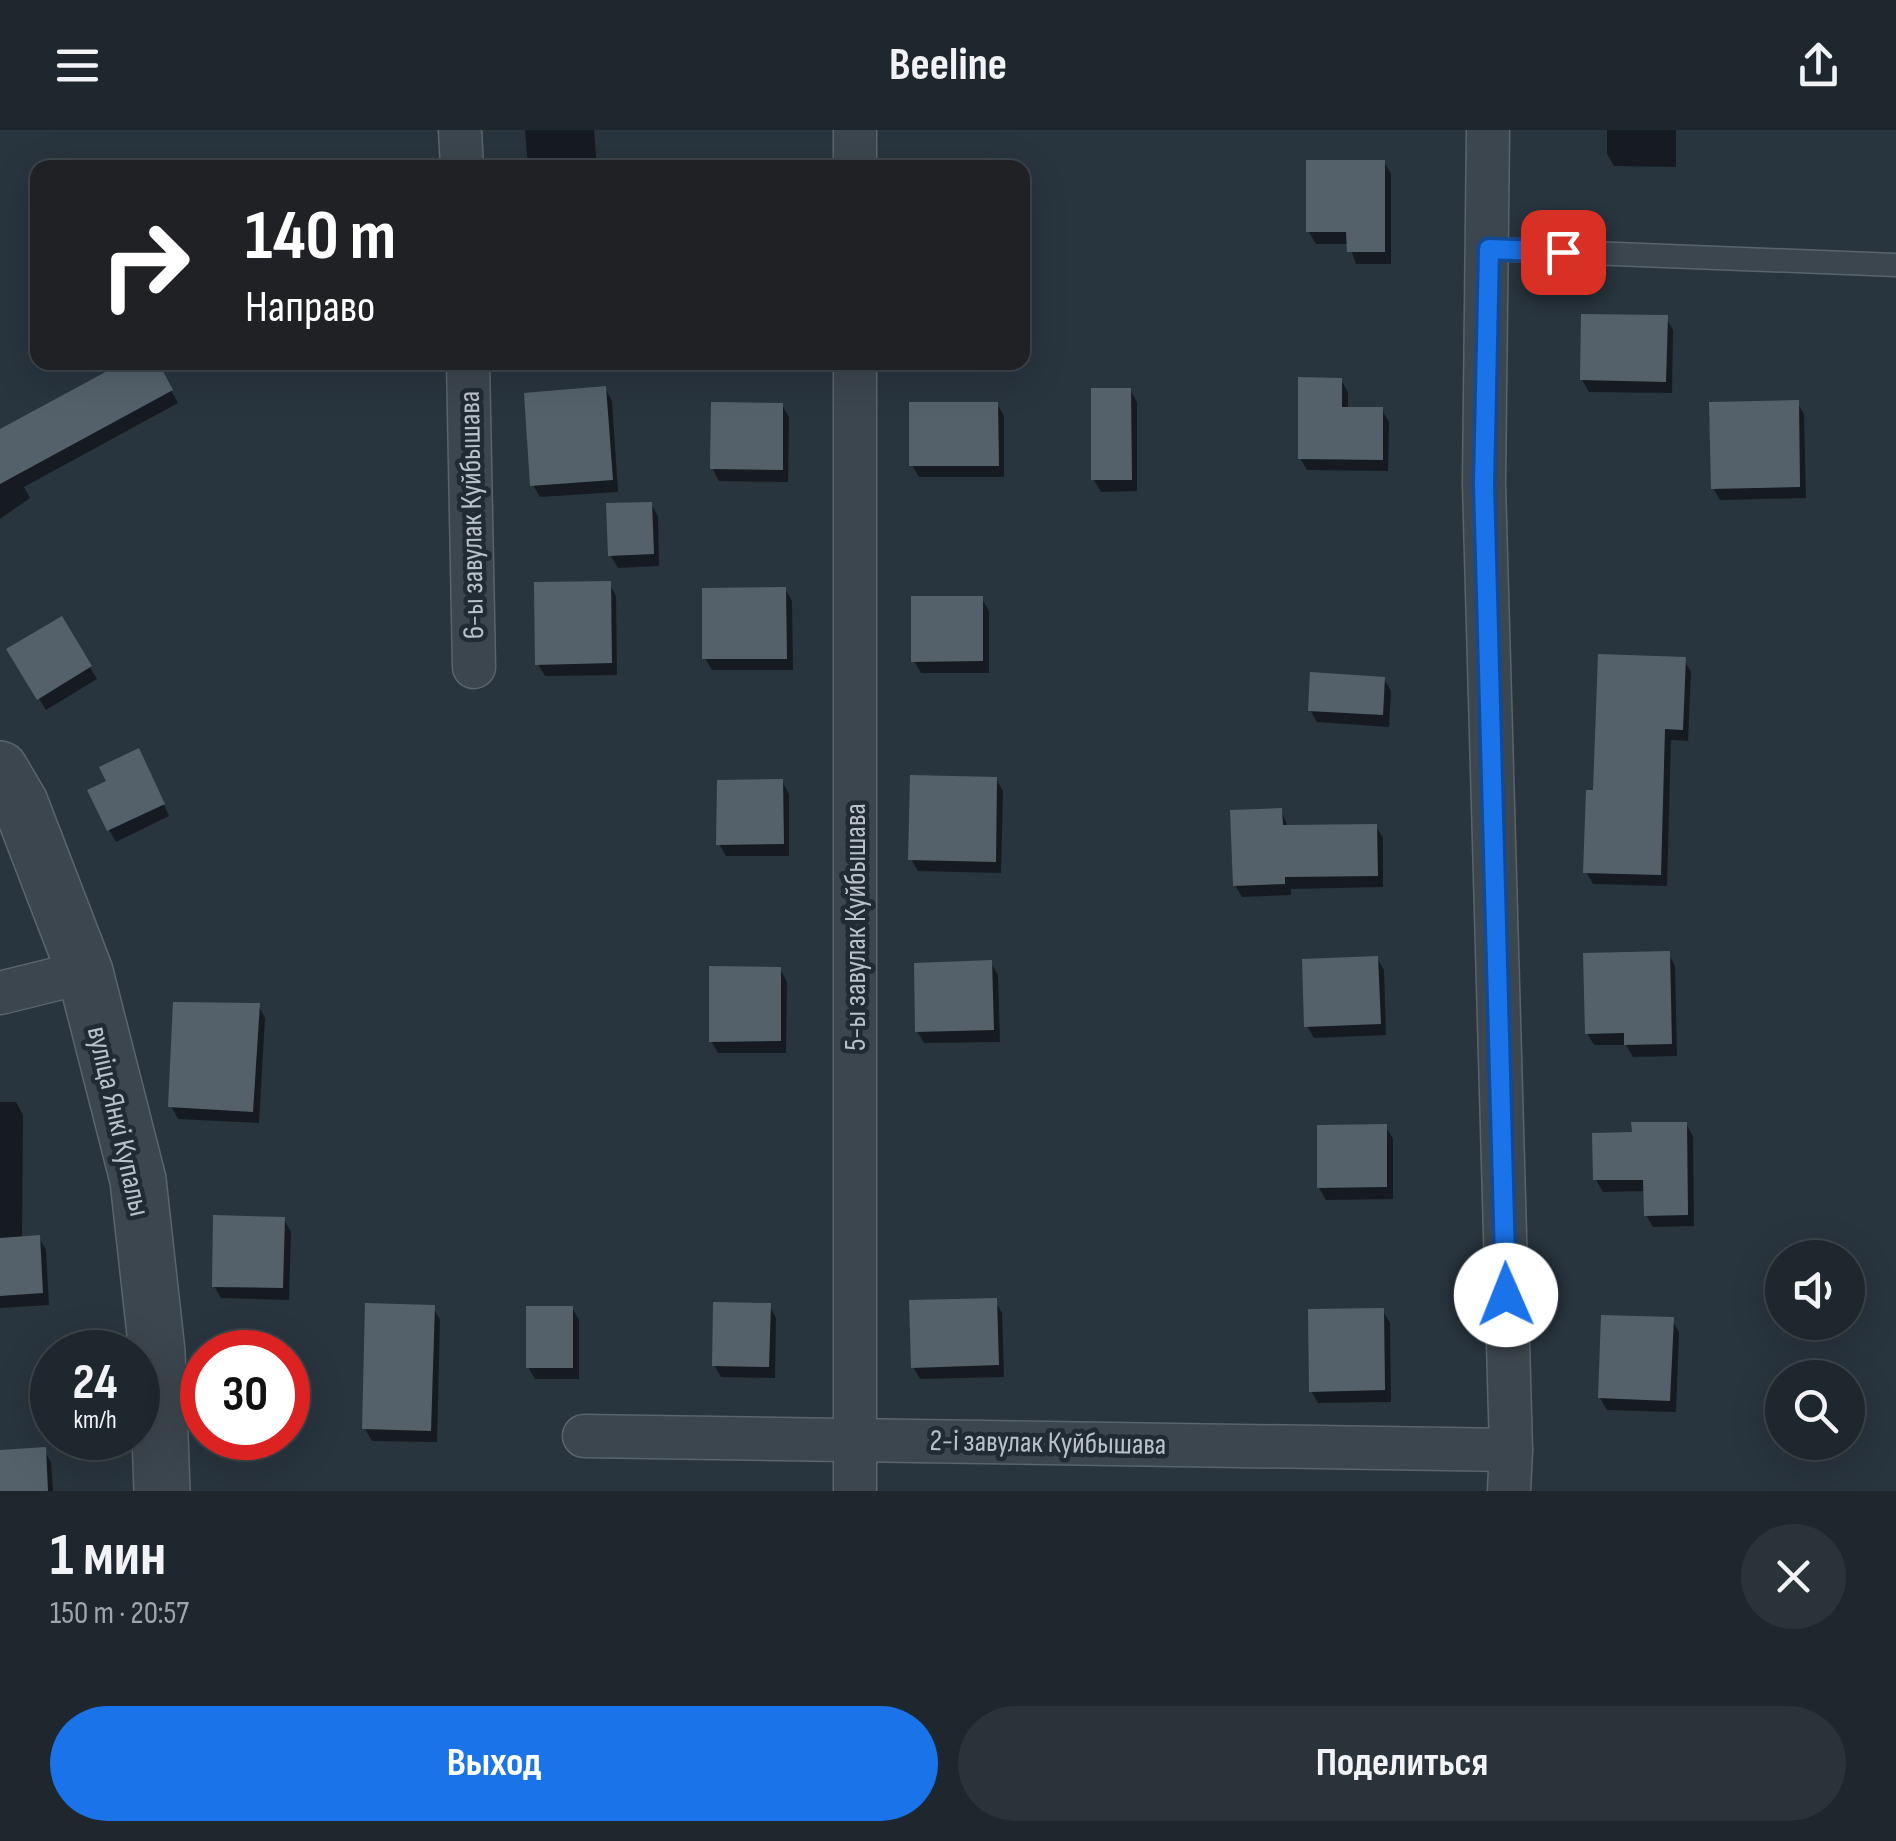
<!DOCTYPE html>
<html lang="ru">
<meta charset="utf-8">
<style>
:root{--surface:#1e272e;--page:#2b333a;--text:#f1f3f6;--muted:#a1a5aa;--line:#3c444a;--accent:#1a73e8}
body{margin:0;font-family:"Sofia Sans Condensed",sans-serif;background:var(--page);color:var(--text);height:100vh;display:flex;flex-direction:column;font-size:38px;white-space:nowrap}
*{box-sizing:border-box;margin:0}
p{font-size:32px;color:var(--muted)}
.icon{flex:none;width:55px;height:55px;fill:none;stroke:currentColor;stroke-width:2;stroke-linecap:round;stroke-linejoin:round}
.map{position:relative;height:1361px;overflow:hidden}
.details{display:flex;flex-direction:column;background:var(--surface);flex:1}
.details>*{flex:none}
.hud{position:absolute;left:30px;top:30px;width:1000px;height:210px;border-radius:20px;box-shadow:0 10px 40px #0002,0 0 0 2px var(--line);background:#202124;color:#fff;overflow:hidden}
.tools{position:absolute;left:1765px;top:1110px;display:grid;gap:20px}
.tools a{display:grid;place-items:center;width:100px;height:100px;border-radius:50%;background:var(--surface);box-shadow:0 10px 40px #0002,0 0 0 2px var(--line);font-size:50px}
.speed{position:absolute;left:30px;top:1200px;display:flex;gap:20px;font-size:50px;font-weight:700;text-align:center}
.speed>*{display:grid;place-content:center;width:130px;height:130px;border-radius:50%;background:var(--surface);box-shadow:0 10px 40px #0002,0 0 0 2px var(--line);line-height:1}
.speed small{font-size:25px;font-weight:400}
.speed .limit{border:15px solid #d22;background:#fff;color:#111}
.pin{position:absolute;display:grid;place-items:center;width:85px;height:85px;color:#fff;margin:-42px;border-radius:20px;box-shadow:0 5px 15px #0006}
.me{position:absolute;width:110px;margin:-55px;rotate:359deg;stroke-linejoin:round;filter:drop-shadow(0 0 8px #0008)}
.turn{display:flex;align-items:center;gap:35px;height:210px;padding:0 50px;font-size:45px}
.turn .icon{width:130px;height:130px;stroke-width:2.5}
.turn b{display:block;font-size:70px;line-height:85px}
.round{display:grid;place-items:center;flex:none;width:105px;height:105px;border-radius:52px;background:var(--page)}
.summary{display:flex;align-items:center;justify-content:space-between;height:170px;padding:0 50px}
h1{font-size:60px;font-weight:700;line-height:75px}
.action{display:flex;gap:20px;margin-top:auto;padding:20px 50px}
.action a{flex:1;height:115px;border-radius:60px;background:var(--accent);color:#fff;font-size:40px;font-weight:700;line-height:115px;text-align:center}
.action a+a{background:var(--page);color:var(--text)}
header{display:flex;justify-content:space-between;align-items:center;height:130px;padding:0 50px;background:var(--surface);font-size:45px;font-weight:700}
.map>svg:first-child{display:block}
.shadow{fill:#0007}
.building{fill:#54616b}
.lines{fill:none;stroke-linecap:round;stroke-linejoin:round}
.service-casing{stroke:#5a646c;stroke-width:25}
.minor-casing{stroke:#5a646c;stroke-width:45}
.tertiary-casing{stroke:#5a646c;stroke-width:58}
.service{stroke:#3c464e;stroke-width:22}
.minor{stroke:#3c464e;stroke-width:42}
.tertiary{stroke:#3c464e;stroke-width:55}
.route-casing{stroke:#114b97;stroke-width:25}
.route{stroke:#1a73e8;stroke-width:18}
.labels{text-anchor:middle;stroke-width:9;stroke-linejoin:round;paint-order:stroke}
.street-label{font-size:30px;fill:#b8c1c9;stroke:#212b33}
</style>
<header><svg class="icon" aria-label="menu" viewBox="0 0 24 24"><path d="M4 6h16M4 12h16M4 18h16"/></svg>Beeline<svg class="icon" aria-label="share" viewBox="0 0 24 24"><path d="M12 15V3M7 8l5-5 5 5M5 13v7h14v-7"/></svg></header>
<div class="map">
<svg width="1896" height="1361" viewBox="0 0 1896 1361">
<rect width="100%" height="100%" fill="#28343e"/>
<g class="shadow">
<polygon points="525,0 594,0 597,38 528,38"/>
<polygon points="1607,0 1676,0 1676,37 1614,36 1607,24"/>
<polygon points="1384,32 1391,44 1391,134 1356,134 1349,114 1316,114 1309,102"/>
<polygon points="1666,188 1673,200 1672,263 1589,262 1582,250"/>
<polygon points="155,232 178,273 24,357 30,368 0,389 0,305"/>
<polygon points="1341,250 1348,262 1348,280 1382,280 1389,292 1388,341 1307,340 1300,328"/>
<polygon points="605,258 612,271 618,362 540,367 533,355"/>
<polygon points="1130,260 1137,272 1137,361 1101,362 1094,350"/>
<polygon points="1797,272 1804,284 1806,368 1720,370 1713,358"/>
<polygon points="997,274 1004,286 1004,347 919,347 912,335"/>
<polygon points="782,275 789,287 788,352 719,351 712,338"/>
<polygon points="651,374 658,386 659,436 618,438 611,426"/>
<polygon points="609,453 616,466 617,545 545,546 538,534"/>
<polygon points="785,459 792,471 793,540 712,540 705,528"/>
<polygon points="982,469 989,481 989,543 921,543 914,531"/>
<polygon points="61,489 97,549 46,580 10,520"/>
<polygon points="1684,530 1691,542 1688,611 1671,610 1667,756 1593,754 1586,742 1595,663"/>
<polygon points="1384,549 1391,561 1389,597 1317,592 1310,580"/>
<polygon points="145,634 169,686 116,712 109,700"/>
<polygon points="996,649 1003,661 1001,743 918,741 911,729"/>
<polygon points="782,651 789,664 789,726 726,726 719,714"/>
<polygon points="1281,680 1288,697 1376,696 1383,708 1383,757 1291,759 1291,765 1242,767 1235,755"/>
<polygon points="1668,823 1675,836 1677,926 1633,927 1626,915 1594,915 1587,903"/>
<polygon points="1377,828 1384,840 1386,905 1314,908 1307,896"/>
<polygon points="991,833 998,845 1000,912 924,913 917,901"/>
<polygon points="780,839 787,852 786,923 718,923 711,911"/>
<polygon points="258,875 265,888 259,993 178,989 171,976"/>
<polygon points="0,972 16,972 23,985 22,1109 39,1108 46,1120 49,1175 0,1178"/>
<polygon points="1686,994 1693,1006 1694,1096 1653,1097 1646,1085 1646,1061 1603,1062 1596,1050 1635,1005"/>
<polygon points="1386,997 1393,1009 1393,1069 1326,1070 1319,1058"/>
<polygon points="284,1090 291,1102 289,1170 221,1168 214,1156"/>
<polygon points="995,1171 1002,1183 1004,1247 920,1249 913,1237"/>
<polygon points="769,1175 776,1188 775,1248 721,1247 714,1235"/>
<polygon points="433,1177 440,1190 437,1312 372,1311 365,1299"/>
<polygon points="572,1178 579,1190 579,1249 535,1249 528,1237"/>
<polygon points="1383,1181 1390,1193 1391,1272 1318,1273 1311,1261"/>
<polygon points="1672,1190 1679,1202 1676,1282 1607,1280 1600,1268"/>
<polygon points="44,1320 51,1332 53,1361 0,1361 0,1322"/>
</g>
<g class="building">
<polygon points="1306,30 1385,30 1385,122 1347,122 1346,102 1306,102"/>
<polygon points="1581,184 1668,185 1666,252 1580,250"/>
<polygon points="124,232 158,232 173,260 0,354 0,299"/>
<polygon points="1298,247 1342,248 1342,277 1383,277 1383,330 1298,329"/>
<polygon points="606,256 613,350 530,356 524,263"/>
<polygon points="1091,258 1131,258 1132,350 1091,350"/>
<polygon points="1799,270 1800,357 1711,359 1709,272"/>
<polygon points="711,272 783,273 783,340 710,339"/>
<polygon points="909,272 998,272 999,336 909,336"/>
<polygon points="652,372 654,424 608,426 606,373"/>
<polygon points="611,451 612,533 535,535 534,452"/>
<polygon points="786,457 787,529 702,529 702,458"/>
<polygon points="911,466 983,466 983,531 911,532"/>
<polygon points="62,486 92,536 37,570 6,519"/>
<polygon points="1598,524 1686,527 1683,600 1665,599 1661,745 1583,743 1586,660 1593,660"/>
<polygon points="1310,542 1385,547 1383,585 1308,581"/>
<polygon points="139,618 165,674 107,701 87,660 106,651 99,637"/>
<polygon points="910,645 997,647 996,732 908,730"/>
<polygon points="783,649 784,714 716,715 717,650"/>
<polygon points="1282,678 1283,695 1377,694 1378,746 1285,747 1285,754 1233,756 1230,680"/>
<polygon points="1670,821 1672,914 1624,915 1624,903 1585,904 1583,823"/>
<polygon points="1378,826 1381,894 1304,897 1302,829"/>
<polygon points="992,830 994,900 915,902 914,833"/>
<polygon points="709,836 781,837 781,911 709,912"/>
<polygon points="173,872 260,873 253,982 168,977"/>
<polygon points="1631,992 1687,992 1688,1085 1644,1086 1643,1050 1593,1050 1592,1003 1632,1002"/>
<polygon points="1387,994 1387,1057 1317,1058 1317,995"/>
<polygon points="213,1085 285,1087 283,1158 212,1157"/>
<polygon points="40,1105 43,1163 0,1166 0,1108"/>
<polygon points="997,1168 999,1235 911,1238 909,1170"/>
<polygon points="713,1172 771,1173 769,1237 712,1236"/>
<polygon points="365,1173 435,1175 431,1301 362,1299"/>
<rect x="526" y="1176" width="47" height="62"/>
<polygon points="1384,1178 1385,1260 1309,1262 1308,1179"/>
<polygon points="1601,1185 1674,1187 1670,1271 1598,1268"/>
<polygon points="46,1317 48,1361 0,1361 0,1320"/>
</g>
<g class="lines">
<defs>
<polyline id="service" points="1489,119 1896,135"/>
<g id="minor">
<polyline points="460,0 462,38"/>
<polyline points="855,0 855,38"/>
<polyline points="1488,0 1484,354 1511,1320 1509,1361"/>
<polyline points="468,232 474,537"/>
<polyline points="855,232 855,1361"/>
<polyline points="0,863 85,842"/>
<polyline points="584,1306 1511,1320"/>
</g>
<polyline id="tertiary" points="0,639 20,673 85,842 138,1050 157,1222 162,1361"/>
</defs>
<use href="#service" class="service-casing"/>
<use href="#minor" class="minor-casing"/>
<use href="#tertiary" class="tertiary-casing"/>
<use href="#service" class="service"/>
<use href="#minor" class="minor"/>
<use href="#tertiary" class="tertiary"/>
</g>
<g class="lines">
<defs>
<polyline id="route" points="1506,1165 1484,354 1489,119 1563,122"/>
</defs>
<use href="#route" class="route-casing"/>
<use href="#route" class="route"/>
</g>
<g class="labels">
<g class="street-label">
<text transform="translate(471 385) rotate(-91)" y="10">6-ы завулак Куйбышава</text>
<text transform="translate(855 797) rotate(-90)" y="10">5-ы завулак Куйбышава</text>
<text transform="translate(119 991) rotate(77)" y="10">вуліца Янкі Купалы</text>
<text transform="translate(1048 1312) rotate(1)" y="10">2-і завулак Куйбышава</text>
</g>
</g>
</svg>
<div class="tools">
<a><svg class="icon" aria-label="sound" viewBox="0 0 24 24"><path d="M4 9h4l5-4v14l-5-4H4zM17 9q2 3 0 6"/></svg></a>
<a><svg class="icon" aria-label="search" viewBox="0 0 24 24"><circle cx="10" cy="10" r="6"/><path d="M15 15l6 6"/></svg></a>
</div>
<div class="speed"><div>24<small>km/h</small></div><div class="limit">30</div></div>
<div class="pin" style="left:1563px;top:122px;background:#d93025"><svg class="icon" aria-label="arrive" viewBox="0 0 24 24"><path d="M6 21V4h12l-3 4 3 4H6"/></svg></div>
<svg class="me" style="left:1506px;top:1165px" viewBox="-20 -20 40 40"><circle r="19" fill="#fff"/><path d="M0-13L10 11 0 6-10 11z" fill="#1a73e8"/></svg>
<div class="hud">
<div class="turn"><svg class="icon" aria-label="right" viewBox="0 0 24 24"><path d="M7 20v-9h11M14 6l5 5-5 5"/></svg><div><b>140 m</b>Направо</div></div>
</div>
</div>
<section class="details">
<div class="summary"><div><h1>1 мин</h1><p>150 m · 20:57</p></div><a class="round"><svg class="icon" aria-label="close" viewBox="0 0 24 24"><path d="M6 6l12 12M18 6L6 18"/></svg></a></div>
<div class="action"><a>Выход</a><a>Поделиться</a></div>
</section>
